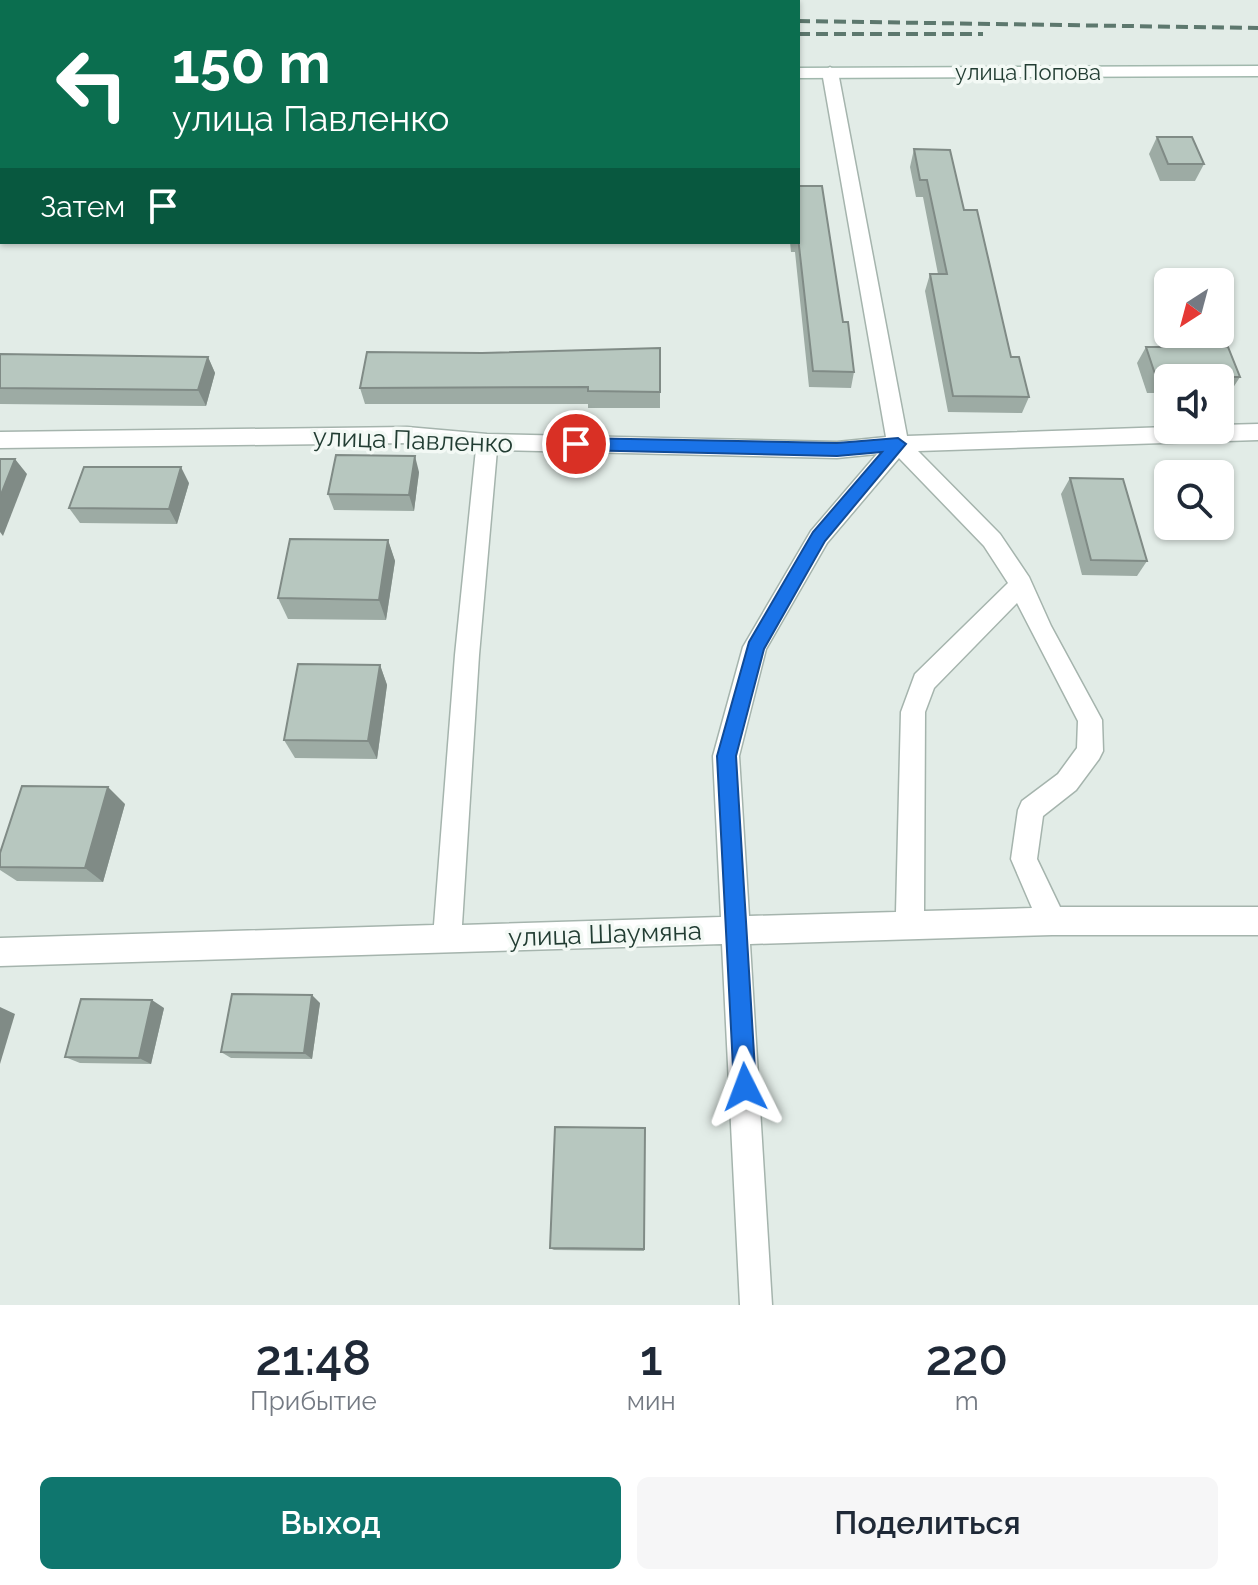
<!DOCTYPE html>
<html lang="ru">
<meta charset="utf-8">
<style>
:root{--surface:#fff;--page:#f6f6f7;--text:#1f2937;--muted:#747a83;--accent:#0f766e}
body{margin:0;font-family:Raleway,sans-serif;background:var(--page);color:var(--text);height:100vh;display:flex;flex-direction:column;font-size:30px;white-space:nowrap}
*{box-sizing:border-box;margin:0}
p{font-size:26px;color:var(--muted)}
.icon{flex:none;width:44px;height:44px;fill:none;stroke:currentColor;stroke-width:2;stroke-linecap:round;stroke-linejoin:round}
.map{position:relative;height:1305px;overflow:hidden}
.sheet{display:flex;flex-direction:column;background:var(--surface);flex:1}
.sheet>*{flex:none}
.guide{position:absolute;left:0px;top:0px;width:800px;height:244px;box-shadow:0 2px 6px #0004;background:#0b6e4f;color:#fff;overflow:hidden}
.needle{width:52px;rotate:216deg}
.controls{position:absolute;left:1154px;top:268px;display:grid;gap:16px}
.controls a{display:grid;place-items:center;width:80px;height:80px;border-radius:12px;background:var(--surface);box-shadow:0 2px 6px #0004;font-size:40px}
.pin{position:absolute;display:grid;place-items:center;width:68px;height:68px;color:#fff;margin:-34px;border:4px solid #fff;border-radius:50%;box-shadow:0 2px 8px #0007}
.me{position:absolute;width:88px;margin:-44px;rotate:357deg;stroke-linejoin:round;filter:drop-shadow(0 0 6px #0008)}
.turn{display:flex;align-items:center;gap:28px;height:168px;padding:0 40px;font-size:36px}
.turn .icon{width:104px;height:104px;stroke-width:2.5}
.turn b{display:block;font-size:56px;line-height:68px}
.then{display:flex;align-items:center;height:76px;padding:0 40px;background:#0003;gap:16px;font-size:30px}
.eta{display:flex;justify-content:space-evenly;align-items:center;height:136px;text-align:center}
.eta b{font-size:48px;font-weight:600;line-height:56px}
.cta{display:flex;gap:16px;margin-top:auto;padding:16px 40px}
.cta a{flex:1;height:92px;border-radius:12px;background:var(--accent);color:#fff;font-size:32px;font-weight:600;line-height:92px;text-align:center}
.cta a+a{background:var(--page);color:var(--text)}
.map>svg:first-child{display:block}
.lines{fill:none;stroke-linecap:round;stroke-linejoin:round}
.street-casing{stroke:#a5b4ad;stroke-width:3}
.secondary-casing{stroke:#a1b8ad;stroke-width:3}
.street{fill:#fff;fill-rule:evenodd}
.secondary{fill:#fff;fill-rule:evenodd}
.rail{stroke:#5d786e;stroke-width:4;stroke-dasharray:12 6;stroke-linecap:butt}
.wall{fill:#9daba4}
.shaded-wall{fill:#808b86}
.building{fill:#b7c7bf;stroke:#808b86;stroke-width:2}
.route{fill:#1a73e8;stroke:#114b97;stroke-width:2}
.labels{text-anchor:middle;stroke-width:7;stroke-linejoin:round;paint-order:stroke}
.far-street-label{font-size:22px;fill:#223d33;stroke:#f3f9f5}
.street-label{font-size:26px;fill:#223d33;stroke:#f3f9f5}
</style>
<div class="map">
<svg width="1258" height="1305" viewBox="0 0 1258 1305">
<rect width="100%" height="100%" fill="#e2ece7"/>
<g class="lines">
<defs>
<path id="street" d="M830,67L838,72L907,436L1168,427V430H1220V425L1258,424V440L918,451L1000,534L1029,577L1051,626L1102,720L1103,751L1099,759L1076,790L1043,816L1037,859L1060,907H1258V935H1052L750,944L772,1305H740L722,944L0,966V938L434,925L455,655L476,449L407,443L0,448V432L407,427L487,434L837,442L886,437L822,72ZM497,450L837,458L877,454L811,531L743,647L713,756L721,917L462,925L479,655ZM899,458L984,546L1008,583L915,674L901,712L896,912L749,916L739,756L766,649L827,543ZM1017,603L1078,721L1077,748L1058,774L1022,801L1018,810L1011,859L1032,908L924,911L925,712L934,688Z"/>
<g id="secondary">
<polygon points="1258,66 1258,76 798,78 798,68"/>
<rect x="0" y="74" width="2" height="10"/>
</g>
</defs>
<use href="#street" class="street-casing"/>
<use href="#secondary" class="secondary-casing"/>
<use href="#street" class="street"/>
<use href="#secondary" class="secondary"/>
<g class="rail">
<polyline points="798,21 1258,28"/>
<polyline points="798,34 983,34"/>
</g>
</g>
<g class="wall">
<polygon points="1157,137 1204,164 1195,181 1160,181 1149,154"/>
<polygon points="914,149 964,210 1011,357 1029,397 1022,413 948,412 925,291 930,274 938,274 923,197 916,197 910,167"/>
<polygon points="2,150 2,191 0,191 0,154"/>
<polygon points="790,242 798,242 843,322 854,372 851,388 809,387 795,252 791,252"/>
<polygon points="1146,347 1240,377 1229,394 1220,394 1220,378 1168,378 1168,393 1147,393 1137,363"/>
<polygon points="367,352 660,392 660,408 588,408 588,404 365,404 360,388"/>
<polygon points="0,354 208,357 215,373 206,406 0,404"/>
<polygon points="419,472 414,511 334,510 328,494"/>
<polygon points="1070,478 1147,561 1137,576 1082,575 1061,494"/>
<polygon points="189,483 177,524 80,523 69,508"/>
<polygon points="388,540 395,561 386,620 288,619 278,598"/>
<polygon points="380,665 387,685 377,759 295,758 284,740"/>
<polygon points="125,804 103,882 17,881 0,870 0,853"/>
<polygon points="320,1003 312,1059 231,1058 221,1052"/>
<polygon points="164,1008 151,1064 80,1063 65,1057"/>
<polygon points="550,1248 644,1249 644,1251 554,1250"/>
</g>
<g class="shaded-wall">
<polygon points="208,357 215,373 206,406 198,390"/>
<polygon points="415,456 419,472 414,511 409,495"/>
<polygon points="15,459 27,474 3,536 0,532 0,497"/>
<polygon points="181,467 189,483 177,524 169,509"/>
<polygon points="388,540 395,561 386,620 379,600"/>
<polygon points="380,665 387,685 377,759 368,741"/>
<polygon points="108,787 125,804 103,882 85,868"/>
<polygon points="312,995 320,1003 312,1059 304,1053"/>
<polygon points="152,1000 164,1008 151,1064 139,1058"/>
<polygon points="0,1007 15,1014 0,1064"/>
</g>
<g class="building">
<polygon points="1157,137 1192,137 1204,164 1168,164"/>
<polygon points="914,149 950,150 964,210 977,210 1011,357 1019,357 1029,397 953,396 930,274 947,274 927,180 920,180"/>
<polygon points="2,150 2,174 0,174 0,154"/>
<polygon points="798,186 822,186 843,322 848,322 854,372 813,371 798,237"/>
<polygon points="1146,347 1228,347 1240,377 1156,377"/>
<polygon points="660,348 660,392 588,391 588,387 360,388 367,352 482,353"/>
<polygon points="0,354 208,357 198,390 0,388"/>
<polygon points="336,455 415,456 409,495 328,494"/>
<polygon points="0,459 15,459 0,497"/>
<polygon points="84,467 181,467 169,509 69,508"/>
<polygon points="1070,478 1123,479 1147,561 1091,560"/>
<polygon points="290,539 388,540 379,600 278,598"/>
<polygon points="298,664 380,665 368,741 284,740"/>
<polygon points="22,786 108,787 85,868 0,867 0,853"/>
<polygon points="232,994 312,995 304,1053 221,1052"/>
<polygon points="81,999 152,1000 139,1058 65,1057"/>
<polygon points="555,1127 645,1128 644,1249 550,1248"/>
</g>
<polygon class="route" points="576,438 837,443 898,438 906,444 825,541 764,649 736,756 756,1087 753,1095 745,1098 737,1095 734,1087 717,756 749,642 813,532 882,452 837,456 576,450 568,444"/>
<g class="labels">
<g class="far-street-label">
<text x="1028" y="80">улица Попова</text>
</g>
<g class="street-label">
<text transform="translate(413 440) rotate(2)" y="9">улица Павленко</text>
<text transform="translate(605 934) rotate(-2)" y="9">улица Шаумяна</text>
</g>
</g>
</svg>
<div class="controls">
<a><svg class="needle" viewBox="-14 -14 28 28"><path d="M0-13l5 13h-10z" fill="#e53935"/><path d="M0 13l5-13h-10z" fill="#747a83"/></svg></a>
<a><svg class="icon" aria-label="sound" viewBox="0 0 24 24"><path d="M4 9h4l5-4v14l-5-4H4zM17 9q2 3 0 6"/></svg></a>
<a><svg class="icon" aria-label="search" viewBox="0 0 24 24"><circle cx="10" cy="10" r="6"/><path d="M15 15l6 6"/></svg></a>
</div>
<div class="pin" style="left:576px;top:444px;background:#d93025"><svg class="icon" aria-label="arrive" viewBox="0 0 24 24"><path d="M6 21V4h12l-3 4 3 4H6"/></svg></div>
<svg class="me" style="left:745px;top:1087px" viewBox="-20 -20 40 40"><path d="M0-17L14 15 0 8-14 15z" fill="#1a73e8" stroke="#fff" stroke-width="4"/></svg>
<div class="guide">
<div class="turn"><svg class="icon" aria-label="left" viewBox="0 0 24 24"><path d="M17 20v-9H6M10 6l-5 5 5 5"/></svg><div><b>150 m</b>улица Павленко</div></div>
<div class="then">Затем<svg class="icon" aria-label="arrive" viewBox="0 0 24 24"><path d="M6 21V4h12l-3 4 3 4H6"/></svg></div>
</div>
</div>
<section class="sheet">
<div class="eta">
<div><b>21:48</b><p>Прибытие</p></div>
<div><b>1</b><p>мин</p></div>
<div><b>220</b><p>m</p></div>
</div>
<div class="cta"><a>Выход</a><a>Поделиться</a></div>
</section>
